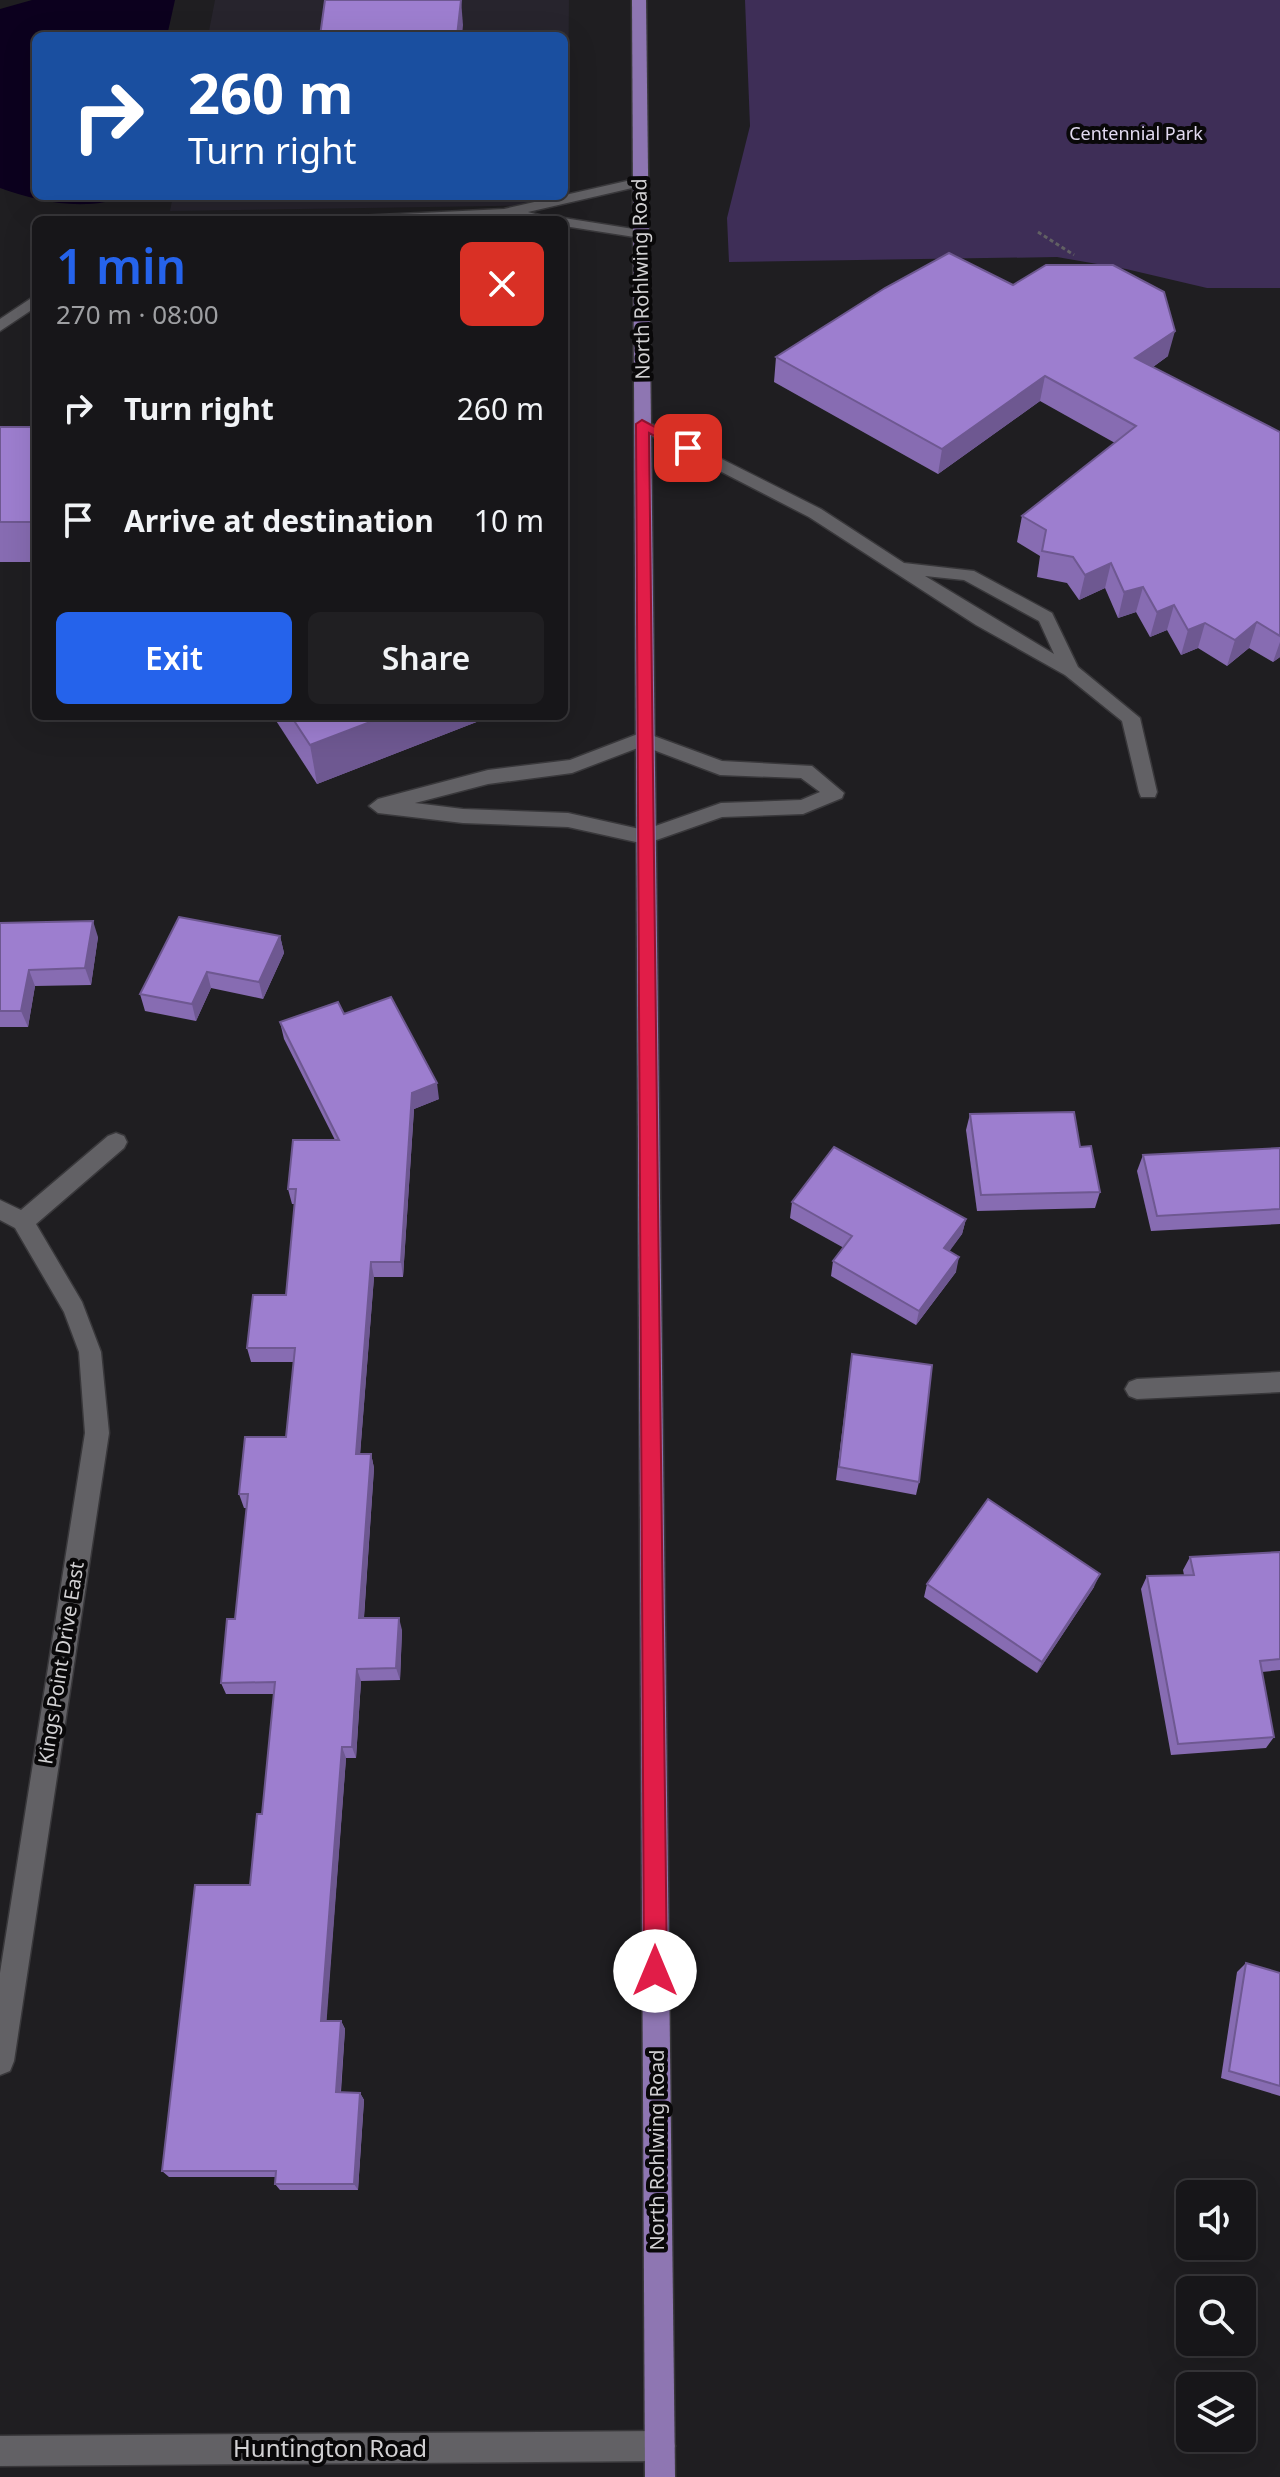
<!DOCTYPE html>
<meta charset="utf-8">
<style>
:root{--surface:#171619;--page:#201f22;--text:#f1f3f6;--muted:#9e9fa2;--line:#363538;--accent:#2563eb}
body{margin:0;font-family:"Noto Sans",sans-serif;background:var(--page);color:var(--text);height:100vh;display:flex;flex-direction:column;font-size:30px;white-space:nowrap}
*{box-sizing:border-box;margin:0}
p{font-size:26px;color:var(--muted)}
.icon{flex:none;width:44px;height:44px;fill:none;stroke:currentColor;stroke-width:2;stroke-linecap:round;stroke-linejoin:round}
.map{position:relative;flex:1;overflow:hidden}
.details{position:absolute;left:32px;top:216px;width:536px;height:504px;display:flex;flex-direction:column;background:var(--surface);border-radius:12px;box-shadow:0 8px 32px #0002,0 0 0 2px var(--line)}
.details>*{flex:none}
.guide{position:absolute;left:32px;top:32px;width:536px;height:168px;border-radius:12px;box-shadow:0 8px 32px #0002,0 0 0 2px var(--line);background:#1a4fa0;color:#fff;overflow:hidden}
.fabs{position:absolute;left:1176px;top:2180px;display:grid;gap:16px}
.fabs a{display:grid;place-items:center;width:80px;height:80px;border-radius:12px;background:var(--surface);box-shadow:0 8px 32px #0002,0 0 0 2px var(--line);font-size:40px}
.pin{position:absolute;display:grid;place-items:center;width:68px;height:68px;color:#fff;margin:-34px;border-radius:16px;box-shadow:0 4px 12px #0006}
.me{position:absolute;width:88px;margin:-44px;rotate:0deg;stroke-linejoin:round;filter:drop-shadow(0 0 6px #0008)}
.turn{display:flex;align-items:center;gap:28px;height:168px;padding:0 24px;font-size:36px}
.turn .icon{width:104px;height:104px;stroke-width:2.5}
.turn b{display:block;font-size:56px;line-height:68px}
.round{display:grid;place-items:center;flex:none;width:84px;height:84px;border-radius:12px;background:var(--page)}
.summary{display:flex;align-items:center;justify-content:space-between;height:136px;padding:0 24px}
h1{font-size:48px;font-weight:600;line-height:60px;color:var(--accent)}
.cta{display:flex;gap:16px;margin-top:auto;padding:16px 24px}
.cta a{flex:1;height:92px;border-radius:12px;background:var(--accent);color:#fff;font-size:32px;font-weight:600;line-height:92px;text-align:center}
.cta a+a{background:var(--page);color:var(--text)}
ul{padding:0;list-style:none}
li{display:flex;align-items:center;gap:24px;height:112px;padding:0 24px}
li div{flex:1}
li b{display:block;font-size:30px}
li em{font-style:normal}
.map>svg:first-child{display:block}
.built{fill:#27242d}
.green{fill:#3e2e57}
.water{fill:#0c001e}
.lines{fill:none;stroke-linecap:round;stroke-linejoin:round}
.service-casing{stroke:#39383b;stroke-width:3}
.minor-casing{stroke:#39383b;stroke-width:3}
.primary-casing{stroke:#39383b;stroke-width:3}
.path{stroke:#616063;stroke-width:3;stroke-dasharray:4 3;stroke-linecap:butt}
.service{fill:#626165;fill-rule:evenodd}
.minor{fill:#626165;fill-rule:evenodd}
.primary{fill:#8e76b2;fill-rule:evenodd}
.wall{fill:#876cb2}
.shaded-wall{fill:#6e5891}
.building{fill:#9d7ecf;stroke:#6e5891;stroke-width:2}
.route{fill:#e11d48;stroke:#92132f;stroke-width:2}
.labels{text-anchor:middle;stroke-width:8;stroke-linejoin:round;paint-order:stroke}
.far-park-label{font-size:18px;fill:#e2daf0;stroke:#090809}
.street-label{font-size:20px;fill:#d2d1d3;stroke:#090809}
.near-street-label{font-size:24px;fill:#d2d1d3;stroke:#090809}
</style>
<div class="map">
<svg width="1280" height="2477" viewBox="0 0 1280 2477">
<rect width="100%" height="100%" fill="#1f1e21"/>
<polygon class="built" points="215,0 569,0 567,205 170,211 173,196 564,196 564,36 208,36"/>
<polygon class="green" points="745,0 1280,0 1280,288 1207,288 1126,269 1057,257 729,262 727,218 750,126"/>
<path class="water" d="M32,0H175L167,36H36V196H126C86,212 39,202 0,188V9Z"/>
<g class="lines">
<defs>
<g id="service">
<polygon points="640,178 645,179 645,185 528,212 558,220 564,218 646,231 646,237 641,238 564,226 564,220 504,217 351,220 358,216 504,209"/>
<polygon points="36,295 36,307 0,331 0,319"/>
<path d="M642,419L821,509L904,563L974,571L1052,613L1078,667L1140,718L1157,792L1155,797H1141L1139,792L1122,721L1065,675L976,625L809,517L636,428V420ZM925,576L964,580L1039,621L1054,654Z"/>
<path d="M643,732L722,761L812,766L844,793L842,798L803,814L722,817L645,844L568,827L463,823L378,813L369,806L378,799L488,770L570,760ZM643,746L720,775L801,778L820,792L801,800L721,803L644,830L568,813L463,809L415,803L488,784L572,773Z"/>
</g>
<g id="minor">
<polygon points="116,1133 124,1136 127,1142 124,1148 36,1224 82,1302 101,1352 109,1433 14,2061 10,2071 0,2075 0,1973 85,1433 79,1352 64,1312 15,1228 0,1220 0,1200 21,1210 108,1136"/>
<polygon points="1280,1372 1280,1392 1137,1399 1129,1396 1125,1389 1129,1382 1137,1379"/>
<polygon points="660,2431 671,2435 675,2446 671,2457 660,2461 0,2466 0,2436"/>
</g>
<polygon id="primary" points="632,0 646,0 675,2477 645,2477"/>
</defs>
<use href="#service" class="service-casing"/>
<use href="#minor" class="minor-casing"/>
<use href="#primary" class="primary-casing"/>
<polyline class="path" points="1038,232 1074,255"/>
<use href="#service" class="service"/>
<use href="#minor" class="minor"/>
<use href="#primary" class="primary"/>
</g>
<g class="wall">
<polygon points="1013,285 1168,356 1153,367 1280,432 1280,657 1273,662 1249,648 1227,666 1198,648 1181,655 1167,630 1150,637 1136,612 1118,618 1105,588 1079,600 1067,583 1037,577 1040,556 1017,542 1022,516 1115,443 1040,401 938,474 774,382 776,357"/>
<rect x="0" y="427" width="36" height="135"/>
<polygon points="273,716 478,716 479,721 317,784"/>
<polygon points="0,923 98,937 91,985 35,986 28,1027 0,1027"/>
<polygon points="280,936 284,953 263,999 211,988 196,1021 145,1011 140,994"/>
<polygon points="344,1014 439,1099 414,1109 403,1277 374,1277 360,1454 371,1454 374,1468 364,1618 402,1630 400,1680 361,1681 356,1758 346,1758 326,2021 341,2021 345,2029 341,2092 360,2093 364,2100 358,2190 280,2190 275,2184 276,2177 169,2177 162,2171 250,1885 262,1814 274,1694 226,1694 221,1683 235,1619 247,1508 244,1508 239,1494 286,1437 294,1362 251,1362 247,1348 286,1295 295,1204 292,1204 288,1189 335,1140 284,1039 280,1022"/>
<polygon points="970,1114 1080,1147 1100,1192 1095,1208 977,1211 966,1130"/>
<polygon points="1280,1148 1280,1224 1151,1231 1137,1171 1143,1155"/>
<polygon points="792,1202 966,1219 962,1234 949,1251 956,1272 916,1325 831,1276 833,1261 844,1248 790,1218"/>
<polygon points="852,1354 919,1482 916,1495 836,1480"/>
<polygon points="1280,1552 1280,1670 1262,1672 1274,1737 1266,1748 1171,1755 1141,1589 1147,1576 1184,1575 1183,1570 1190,1557"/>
<polygon points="927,1584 1094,1587 1037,1673 924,1597"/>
<polygon points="1246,1963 1280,1973 1280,2096 1221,2078 1237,1972"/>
</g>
<g class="shaded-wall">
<polygon points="461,0 463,25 462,36 457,36"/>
<polygon points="1175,331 1168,356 1129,384 1135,358"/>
<polygon points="1045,376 1040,401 938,474 942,449"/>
<polygon points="1111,563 1105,588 1079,600 1085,575"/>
<polygon points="1143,587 1136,612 1118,618 1124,592"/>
<polygon points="1174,605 1167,630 1150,637 1157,612"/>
<polygon points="1257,622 1249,648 1227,666 1235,640"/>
<polygon points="1205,623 1198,648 1181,655 1188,630"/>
<polygon points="1280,642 1280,657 1273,662"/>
<polygon points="386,716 478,716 479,721 317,784 310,745"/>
<polygon points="93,921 98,937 91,985 85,968"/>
<polygon points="280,936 284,953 263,999 259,982"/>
<polygon points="29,970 35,986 28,1027 21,1011"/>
<polygon points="207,972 211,988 196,1021 192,1004"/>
<polygon points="437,1083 439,1099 414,1109 403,1277 401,1262 412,1093"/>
<polygon points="966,1219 962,1234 941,1263 944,1248"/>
<polygon points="959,1257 956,1272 916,1325 919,1311"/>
<polygon points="371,1262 374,1277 359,1468 356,1454"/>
<polygon points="371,1454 374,1468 363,1630 359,1618"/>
<polygon points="1100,1574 1094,1587 1037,1673 1042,1662"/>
<polygon points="399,1618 402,1630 400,1680 396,1668"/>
<polygon points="357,1669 361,1681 356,1758 352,1747"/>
<polygon points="342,1747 346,1758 326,2029 321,2021"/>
<polygon points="341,2021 345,2029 340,2099 336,2092"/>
<polygon points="360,2093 364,2100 358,2190 354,2184"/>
</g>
<g class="building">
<polygon points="325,0 461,0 457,36 320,36"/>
<polygon points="949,253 1013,285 1046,265 1113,265 1164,292 1175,331 1135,358 1280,432 1280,636 1257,622 1235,640 1205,623 1188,630 1174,605 1157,612 1143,587 1124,592 1111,563 1085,575 1073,557 1042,551 1046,530 1022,516 1136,426 1045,376 942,449 776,357 885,288"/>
<rect x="0" y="427" width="36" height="95"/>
<polygon points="291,716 386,716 310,745"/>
<polygon points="179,917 280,936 259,982 207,972 192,1004 140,994"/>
<polygon points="93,921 85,968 29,970 21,1011 0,1011 0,923"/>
<polygon points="391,997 437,1083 412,1093 401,1262 371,1262 356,1454 371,1454 359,1618 399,1618 396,1668 357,1669 352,1747 342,1747 321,2021 341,2021 336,2092 360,2093 354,2184 275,2184 276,2171 162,2171 195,1885 250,1885 257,1814 262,1814 275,1682 221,1683 227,1619 235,1619 248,1494 239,1494 245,1437 286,1437 295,1348 247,1348 253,1295 286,1295 296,1189 288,1189 293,1140 339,1140 280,1022 338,1002 344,1014"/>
<polygon points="1074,1112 1080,1147 1091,1146 1100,1192 981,1195 970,1114"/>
<polygon points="834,1147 966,1219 944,1248 959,1257 919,1311 833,1261 852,1236 792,1202"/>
<polygon points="1280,1148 1280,1209 1157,1216 1143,1155"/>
<polygon points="852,1354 932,1365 919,1482 839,1467"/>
<polygon points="988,1499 1100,1574 1042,1662 927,1584"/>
<polygon points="1280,1552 1280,1659 1260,1661 1274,1737 1178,1744 1147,1576 1194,1575 1190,1557"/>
<polygon points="1246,1963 1280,1973 1280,2086 1229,2071"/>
</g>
<polygon class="route" points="642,420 694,448 688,452 683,451 649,433 667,1971 663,1979 655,1982 647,1979 644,1971 636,424"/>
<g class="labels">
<g class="far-park-label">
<text x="1136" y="140">Centennial Park</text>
</g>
<g class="street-label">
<text transform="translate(641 279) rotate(-91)" y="7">North Rohlwing Road</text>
<text transform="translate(61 1663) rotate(-81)" y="7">Kings Point Drive East</text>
<text transform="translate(657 2150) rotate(-90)" y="7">North Rohlwing Road</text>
</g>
<g class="near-street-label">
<text x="330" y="2457">Huntington Road</text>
</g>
</g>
</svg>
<div class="fabs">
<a><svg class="icon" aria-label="sound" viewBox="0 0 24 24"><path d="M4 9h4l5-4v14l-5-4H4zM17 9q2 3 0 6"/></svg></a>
<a><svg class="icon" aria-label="search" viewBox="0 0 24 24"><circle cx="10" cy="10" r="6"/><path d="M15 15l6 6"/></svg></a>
<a><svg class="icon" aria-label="layers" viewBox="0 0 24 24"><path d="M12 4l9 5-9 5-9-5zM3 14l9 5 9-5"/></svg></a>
</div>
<div class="pin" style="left:688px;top:448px;background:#d93025"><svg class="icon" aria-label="arrive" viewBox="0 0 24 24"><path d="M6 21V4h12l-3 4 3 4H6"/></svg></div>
<svg class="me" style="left:655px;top:1971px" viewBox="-20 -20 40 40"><circle r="19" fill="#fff"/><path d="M0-13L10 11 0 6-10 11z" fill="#e11d48"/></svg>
<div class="guide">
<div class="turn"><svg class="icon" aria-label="right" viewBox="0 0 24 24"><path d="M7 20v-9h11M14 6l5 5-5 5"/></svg><div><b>260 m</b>Turn right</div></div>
</div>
<section class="details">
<div class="summary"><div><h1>1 min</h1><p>270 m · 08:00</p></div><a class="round" style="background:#d93025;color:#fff"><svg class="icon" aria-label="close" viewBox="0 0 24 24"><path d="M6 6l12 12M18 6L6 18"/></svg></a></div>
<ul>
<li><svg class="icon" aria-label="right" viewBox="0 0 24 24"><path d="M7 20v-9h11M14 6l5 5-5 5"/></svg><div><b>Turn right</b></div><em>260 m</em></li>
<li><svg class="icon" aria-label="arrive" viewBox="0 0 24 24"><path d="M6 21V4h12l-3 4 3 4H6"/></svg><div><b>Arrive at destination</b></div><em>10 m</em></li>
</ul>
<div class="cta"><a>Exit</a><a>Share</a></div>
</section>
</div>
